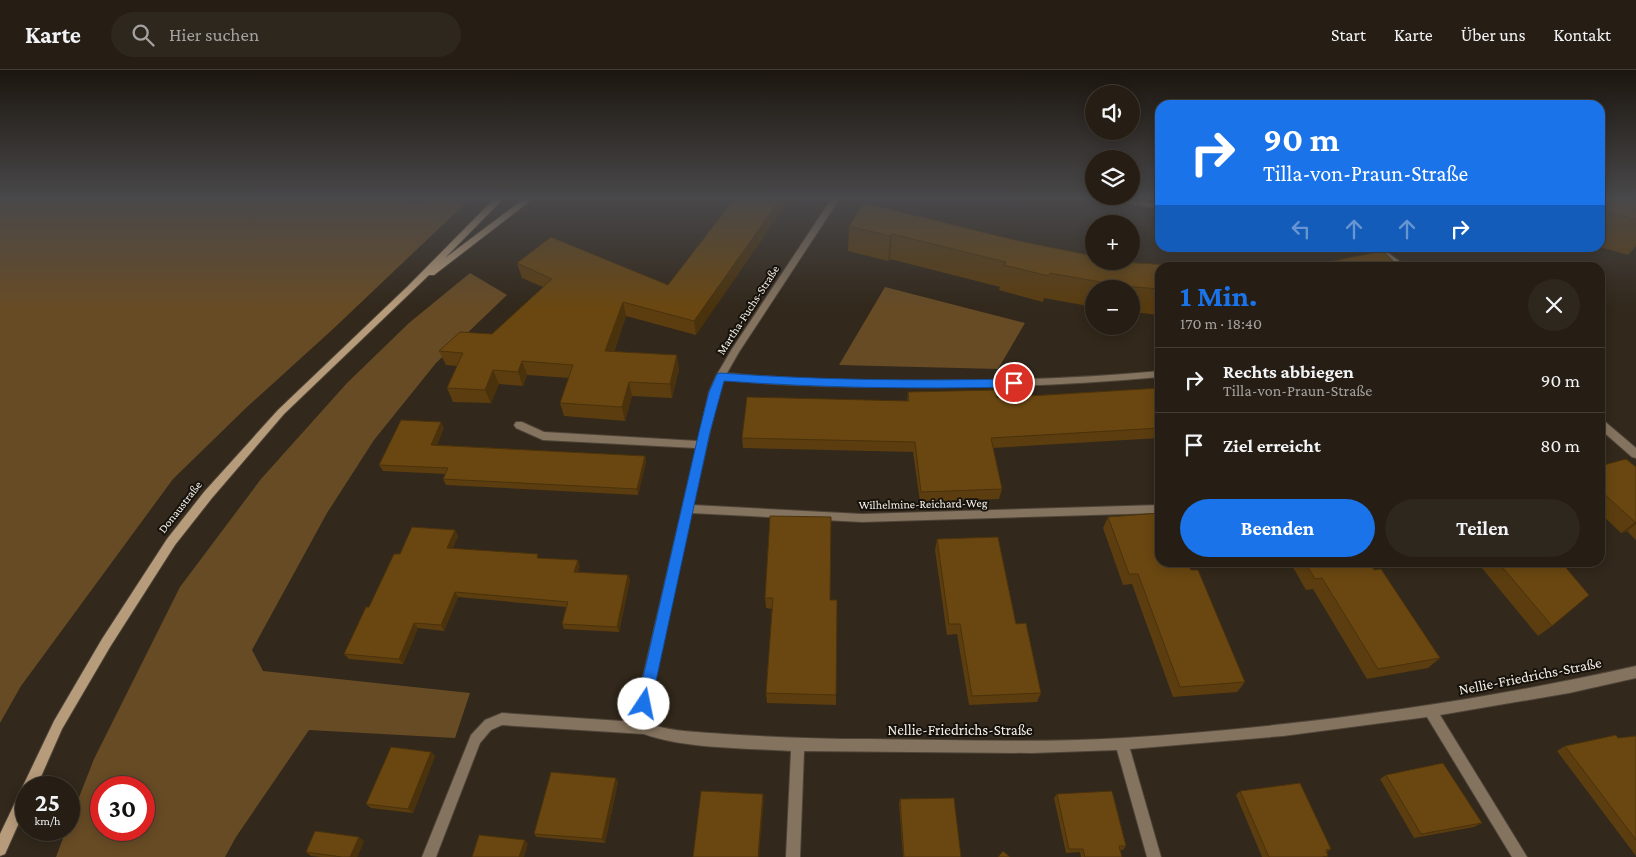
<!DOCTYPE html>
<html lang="de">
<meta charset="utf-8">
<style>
:root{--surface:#261e14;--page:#2e271d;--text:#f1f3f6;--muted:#a4a2a0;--line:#423c34;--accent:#1a73e8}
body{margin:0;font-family:"Crimson Pro",serif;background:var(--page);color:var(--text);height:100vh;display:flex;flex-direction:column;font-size:19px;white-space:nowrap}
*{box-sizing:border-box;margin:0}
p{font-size:16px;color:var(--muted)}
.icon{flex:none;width:28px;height:28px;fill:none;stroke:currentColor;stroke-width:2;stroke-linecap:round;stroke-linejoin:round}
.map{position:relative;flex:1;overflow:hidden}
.side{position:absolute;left:1155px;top:192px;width:450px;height:305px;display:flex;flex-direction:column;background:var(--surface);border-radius:15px;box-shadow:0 2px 12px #0003,0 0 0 1px var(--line)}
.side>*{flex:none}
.top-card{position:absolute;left:1155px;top:30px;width:450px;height:152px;border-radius:15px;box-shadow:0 2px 12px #0003,0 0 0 1px var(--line);background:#1a73e8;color:#fff;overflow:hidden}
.tools{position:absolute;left:1085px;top:15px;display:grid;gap:10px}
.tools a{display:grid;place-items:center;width:55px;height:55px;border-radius:50%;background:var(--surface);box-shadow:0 2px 12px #0003,0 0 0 1px var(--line);font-size:25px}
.speed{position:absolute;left:15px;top:706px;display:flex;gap:10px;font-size:25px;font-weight:700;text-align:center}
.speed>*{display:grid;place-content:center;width:65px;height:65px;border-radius:50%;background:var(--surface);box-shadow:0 2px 12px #0003,0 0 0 1px var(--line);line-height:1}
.speed small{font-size:12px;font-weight:400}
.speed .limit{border:8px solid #d22;background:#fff;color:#111}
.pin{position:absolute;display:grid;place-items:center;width:42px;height:42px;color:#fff;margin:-21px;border:2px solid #fff;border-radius:50%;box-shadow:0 1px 5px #0007}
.me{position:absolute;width:55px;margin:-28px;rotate:11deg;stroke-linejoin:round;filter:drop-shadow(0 0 4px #0008)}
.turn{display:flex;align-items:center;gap:18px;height:105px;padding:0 25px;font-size:22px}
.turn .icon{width:65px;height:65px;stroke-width:2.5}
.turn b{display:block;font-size:35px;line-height:42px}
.lanes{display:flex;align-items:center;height:48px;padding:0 25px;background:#0003;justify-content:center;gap:25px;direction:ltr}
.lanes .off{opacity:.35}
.round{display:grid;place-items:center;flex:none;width:52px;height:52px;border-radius:26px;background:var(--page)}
.summary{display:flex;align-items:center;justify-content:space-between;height:85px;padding:0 25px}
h1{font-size:30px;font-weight:700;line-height:38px;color:var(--accent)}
.button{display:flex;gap:10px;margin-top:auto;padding:10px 25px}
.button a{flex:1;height:58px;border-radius:30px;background:var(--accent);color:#fff;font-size:20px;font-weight:700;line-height:58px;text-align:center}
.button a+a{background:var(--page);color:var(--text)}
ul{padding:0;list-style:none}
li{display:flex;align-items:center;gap:15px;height:65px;padding:0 25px;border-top:1px solid var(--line)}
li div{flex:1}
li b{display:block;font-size:19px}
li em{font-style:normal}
header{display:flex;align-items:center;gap:30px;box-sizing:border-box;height:70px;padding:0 25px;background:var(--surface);border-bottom:1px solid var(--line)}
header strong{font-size:24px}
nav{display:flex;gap:28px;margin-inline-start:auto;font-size:18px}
.search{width:350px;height:45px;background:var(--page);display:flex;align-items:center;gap:12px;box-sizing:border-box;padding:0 18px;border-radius:28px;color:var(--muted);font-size:19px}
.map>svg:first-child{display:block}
.green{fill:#674b25;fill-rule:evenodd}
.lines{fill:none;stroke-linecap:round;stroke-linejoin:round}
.minor-casing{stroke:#4e4438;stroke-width:2}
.secondary-casing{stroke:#4e4438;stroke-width:2}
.minor{fill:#84735e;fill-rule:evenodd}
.secondary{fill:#b79c7b;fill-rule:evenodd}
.wall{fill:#5b3d0f}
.shaded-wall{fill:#4a320c}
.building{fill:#6a4711;stroke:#4a320c}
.route{fill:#1a73e8;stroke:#114b97}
.labels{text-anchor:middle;stroke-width:4;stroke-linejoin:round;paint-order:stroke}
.street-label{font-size:12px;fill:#f8f1e9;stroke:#16120c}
.near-street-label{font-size:15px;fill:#f8f1e9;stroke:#16120c}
</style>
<header>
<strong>Karte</strong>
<div class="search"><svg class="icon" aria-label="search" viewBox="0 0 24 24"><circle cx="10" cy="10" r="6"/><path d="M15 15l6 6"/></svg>Hier suchen</div>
<nav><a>Start</a><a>Karte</a><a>Über uns</a><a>Kontakt</a></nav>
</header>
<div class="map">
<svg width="1636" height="787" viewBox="0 0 1636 787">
<rect width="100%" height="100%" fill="#32281b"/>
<g class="green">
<polygon points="0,128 402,128 417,134 423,128 471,128 332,260 247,337 173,409 21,616 0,653"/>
<path d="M470,203L507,225L436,293L374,370L327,443L252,580L263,601L470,623L455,668L309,660L236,767L225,787H56L66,760H69V753L94,689L180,517L261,409L347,313L409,253ZM101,718H144V760H101Z"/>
<polygon points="885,217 1025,253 998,299 839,295"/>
</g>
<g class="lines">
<defs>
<g id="minor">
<path d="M832,128H840L739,282L727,303C785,309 843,310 902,311C988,311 1074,309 1160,301V307C1074,315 988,318 902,317C843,317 783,316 724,310L719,322L693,435L862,444L1160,435V443L862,452L691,443L651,624L650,654C673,662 700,662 724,664C772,667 820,669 868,669C953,670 1038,673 1123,668C1295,657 1467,634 1636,596V608L1569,623L1440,645L1527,787H1512L1427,647L1283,666L1130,679L1161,787H1147L1117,680L1032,683L804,681L800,787H786L791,681C747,678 685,679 644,664L502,655L491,660L480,673L436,787H422L471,665L485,650L502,643L637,652L639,624L696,378L543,370L516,358L514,355L516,352H522L544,362L698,371L709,322L716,306L732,279Z"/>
<polygon points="1097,128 1120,128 1160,134 1160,138 1101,130"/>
<polygon points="1372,178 1381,178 1409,198 1399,198"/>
<polygon points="1600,349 1603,350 1636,378 1636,388 1632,387 1600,359"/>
</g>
<polygon id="secondary" points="495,128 504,128 445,188 525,128 534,128 434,205 429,205 284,344 212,428 175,475 110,577 62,659 36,718 26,718 26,737 5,784 0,786 0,764 54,651 102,569 167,469 204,422 278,340 408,216"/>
</defs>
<use href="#minor" class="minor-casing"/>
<use href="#secondary" class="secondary-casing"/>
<use href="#minor" class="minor"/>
<use href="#secondary" class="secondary"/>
</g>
<g class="wall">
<polygon points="735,128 696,265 626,246 614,282 679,299 672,328 632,326 625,351 564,346 560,333 569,308 527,305 523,316 499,314 491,333 453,332 447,318 457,296 446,295 439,281 492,264 543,217 522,208 517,193 668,215"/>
<polygon points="1600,128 1636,128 1636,176 1628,185 1600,177"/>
<polygon points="849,156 1094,191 1160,198 1160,245 1131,242 1131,219 1094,219 1094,237 1044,228 1043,232 999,220 1000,217 890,189 888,191 848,181"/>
<polygon points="1160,318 1160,368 993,378 1002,419 999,429 920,432 913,382 743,378 742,368 907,331 908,322 997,328"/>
<polygon points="444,358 437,375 645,386 646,392 638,425 446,415 443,409 446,404 383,401 379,395"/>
<polygon points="1600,396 1636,397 1636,470 1627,461 1621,463 1600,443"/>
<polygon points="1108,447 1191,500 1245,612 1237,622 1173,627 1132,514 1123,515 1103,458"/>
<polygon points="455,460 458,466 453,478 540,488 580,496 578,502 628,505 630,510 619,562 564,559 562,554 566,537 458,527 444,561 418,558 403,594 349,589 344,584 400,484"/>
<polygon points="937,469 1016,554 1041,623 1037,632 969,635 957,564 947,565 935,480"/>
<polygon points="1290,492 1369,492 1440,588 1428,598 1367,609 1313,519 1306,520"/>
<polygon points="1477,492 1561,492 1552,556 1538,566"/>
<polygon points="765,528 837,530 836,635 767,633 766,623 772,539 766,538"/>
<polygon points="1636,666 1636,786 1557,681 1565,676"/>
<polygon points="431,682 435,686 413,743 371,738 366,734"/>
<polygon points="1386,705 1482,753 1474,757 1414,768 1380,709"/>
<polygon points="618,712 605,773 537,767 534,764"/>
<polygon points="1240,721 1331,779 1327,782 1328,786 1326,787 1262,787 1236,725"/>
<polygon points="1057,724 1126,776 1123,780 1120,780 1122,787 1081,787 1080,782 1066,783 1054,728"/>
<polygon points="900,729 961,787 903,787 899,733"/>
<polygon points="364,771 357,787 321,787 311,786 306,782"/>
</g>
<g class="shaded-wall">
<polygon points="781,128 791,128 696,265 694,251"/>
<polygon points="892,164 890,189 888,191 890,166"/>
<polygon points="623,232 626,246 609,295 605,281"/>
<polygon points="677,285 679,299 672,328 670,314"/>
<polygon points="522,291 527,305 523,316 518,302"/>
<polygon points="493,300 499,314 491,333 485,320"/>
<polygon points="629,312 632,326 625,351 622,337"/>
<polygon points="441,352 444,358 434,381 431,375"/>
<polygon points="645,386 646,392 638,425 637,419"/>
<polygon points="1635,452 1636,452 1636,454 1627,461 1621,463"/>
<polygon points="455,460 458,466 451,483 447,478"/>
<polygon points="578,490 580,496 577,507 574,502"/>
<polygon points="628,505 630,510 619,562 617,557"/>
<polygon points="455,522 458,527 444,561 441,555"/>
<polygon points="414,553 418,558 403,594 399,589"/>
<polygon points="431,682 435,686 413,743 408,739"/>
<polygon points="616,708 618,712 605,773 602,769"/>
<polygon points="763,724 764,728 759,787 758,787"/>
<polygon points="359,767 364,771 357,787 350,787"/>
<polygon points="525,770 528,774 524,787 519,787"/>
</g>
<g class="building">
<polygon points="735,128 781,128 694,251 623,232 605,281 677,285 670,314 629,312 622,337 560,333 573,295 522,291 518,302 493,300 485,320 447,318 463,283 439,281 460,262 492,264 552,209 517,193 551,167 668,215"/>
<polygon points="1600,128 1636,128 1636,150 1600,139"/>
<polygon points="864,133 1015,170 1094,186 1094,191 1118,191 1123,192 1219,198 1160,198 1160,219 1123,216 1050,203 1049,206 1004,195 1006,192 892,164 890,166 849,156"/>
<polygon points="1383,181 1400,198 1255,198 1292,196 1327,192"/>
<polygon points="1160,318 1160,358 991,368 1002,419 921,422 915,372 742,368 747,327 909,331 908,322 995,320 997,328"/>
<polygon points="401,350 441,352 431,375 645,386 637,419 443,409 448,398 379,395"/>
<polygon points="1626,389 1636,397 1636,452 1635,452 1600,420 1600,396"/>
<polygon points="1160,443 1160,492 1187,492 1191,500 1198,500 1245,612 1180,617 1138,504 1129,504 1108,447"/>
<polygon points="770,446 831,447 830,530 837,530 836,625 766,623 773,528 765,528"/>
<polygon points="412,457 455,460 447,478 538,484 537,488 578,490 574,502 628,505 617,557 562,554 568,532 455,522 441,555 414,553 399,589 344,584 366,537 369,537 394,484 400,484"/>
<polygon points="998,467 1016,554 1026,553 1041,623 972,626 960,554 949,554 937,469"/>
<polygon points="1305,492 1369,492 1374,500 1381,499 1440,588 1378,599 1322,508 1315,509"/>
<polygon points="1498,492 1561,492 1589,525 1552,556"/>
<polygon points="1616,665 1618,668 1636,666 1636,770 1565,676"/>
<polygon points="391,677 431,682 408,739 366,734"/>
<polygon points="1443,693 1482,753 1421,764 1386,705"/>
<polygon points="551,702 616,708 602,769 534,764"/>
<polygon points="1300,713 1331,779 1326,780 1328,786 1322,787 1269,787 1240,721"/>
<polygon points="701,721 763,724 758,787 693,787"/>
<polygon points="1112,721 1126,776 1119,776 1122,787 1085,787 1083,779 1069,779 1057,724"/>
<polygon points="954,728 961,787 904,787 900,729"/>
<polygon points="315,761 359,767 350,787 342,787 306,782"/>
<polygon points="479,765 525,770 519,787 472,787"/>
<polygon points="1003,781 1010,787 998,787"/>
</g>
<linearGradient id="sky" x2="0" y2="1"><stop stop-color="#1c160f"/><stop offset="0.54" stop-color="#49484a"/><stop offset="1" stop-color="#49484a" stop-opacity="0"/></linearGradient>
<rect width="1636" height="238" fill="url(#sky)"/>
<path class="route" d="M720,303C818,310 916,311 1014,309L1019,313L1014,317C917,319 821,318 724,311L710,362L651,634L649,639L644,641L639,639L637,634L699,362L709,322L717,304Z"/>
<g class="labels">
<g class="street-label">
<text transform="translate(748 240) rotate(-57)" y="4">Martha-Fuchs-Straße</text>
<text transform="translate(923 434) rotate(-1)" y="4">Wilhelmine-Reichard-Weg</text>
<text transform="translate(180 437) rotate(-52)" y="4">Donaustraße</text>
</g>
<g class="near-street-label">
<text transform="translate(1530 606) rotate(-11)" y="5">Nellie-Friedrichs-Straße</text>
<text x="960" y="665">Nellie-Friedrichs-Straße</text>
</g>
</g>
</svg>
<div class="tools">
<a><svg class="icon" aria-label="sound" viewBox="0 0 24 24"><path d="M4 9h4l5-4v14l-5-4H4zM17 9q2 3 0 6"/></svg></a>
<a><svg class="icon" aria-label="layers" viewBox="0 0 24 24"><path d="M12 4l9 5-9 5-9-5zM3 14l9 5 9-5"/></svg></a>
<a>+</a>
<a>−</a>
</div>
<div class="speed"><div>25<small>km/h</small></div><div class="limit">30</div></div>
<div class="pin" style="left:1014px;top:313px;background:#d93025"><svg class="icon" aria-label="arrive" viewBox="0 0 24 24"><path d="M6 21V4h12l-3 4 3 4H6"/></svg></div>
<svg class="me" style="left:644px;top:634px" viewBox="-20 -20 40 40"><circle r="19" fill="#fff"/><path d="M0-13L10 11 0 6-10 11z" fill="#1a73e8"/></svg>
<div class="top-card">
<div class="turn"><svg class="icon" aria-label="right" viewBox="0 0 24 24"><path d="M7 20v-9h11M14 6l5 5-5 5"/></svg><div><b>90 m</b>Tilla-von-Praun-Straße</div></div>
<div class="lanes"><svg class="icon off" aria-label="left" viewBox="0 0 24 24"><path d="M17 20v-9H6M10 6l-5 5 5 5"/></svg><svg class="icon off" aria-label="ahead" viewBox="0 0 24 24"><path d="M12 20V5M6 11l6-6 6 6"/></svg><svg class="icon off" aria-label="ahead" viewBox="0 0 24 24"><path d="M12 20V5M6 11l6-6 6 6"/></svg><svg class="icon" aria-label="right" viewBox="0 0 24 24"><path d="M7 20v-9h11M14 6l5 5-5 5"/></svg></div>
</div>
<section class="side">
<div class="summary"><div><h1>1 Min.</h1><p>170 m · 18:40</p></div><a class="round"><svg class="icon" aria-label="close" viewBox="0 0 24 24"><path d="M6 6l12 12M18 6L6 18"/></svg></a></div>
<ul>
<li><svg class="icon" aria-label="right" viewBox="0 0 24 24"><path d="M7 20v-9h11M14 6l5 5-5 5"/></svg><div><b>Rechts abbiegen</b><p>Tilla-von-Praun-Straße</p></div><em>90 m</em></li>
<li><svg class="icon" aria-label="arrive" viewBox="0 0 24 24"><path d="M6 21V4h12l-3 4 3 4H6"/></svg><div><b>Ziel erreicht</b></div><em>80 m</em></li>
</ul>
<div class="button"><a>Beenden</a><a>Teilen</a></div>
</section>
</div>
